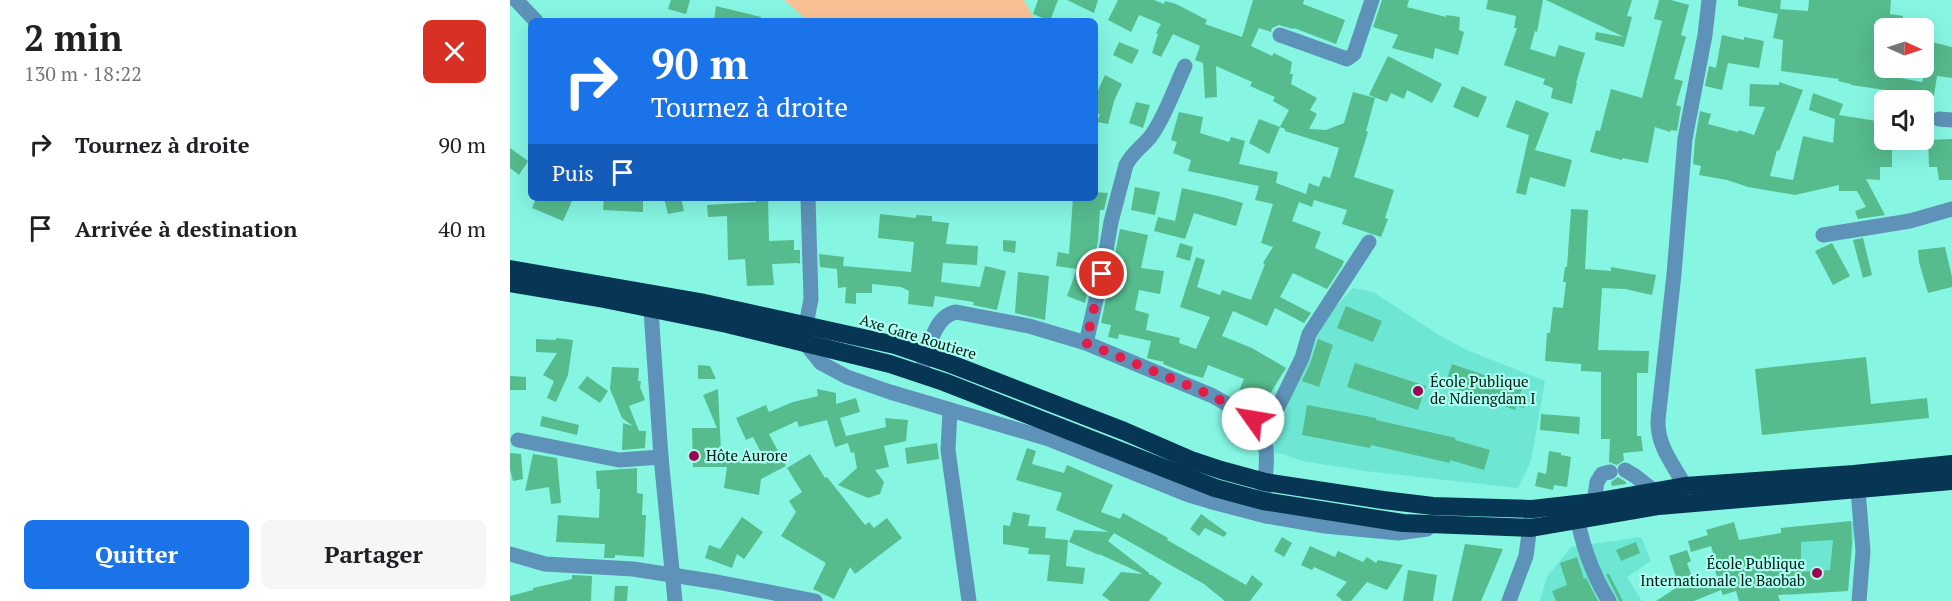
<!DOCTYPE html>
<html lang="fr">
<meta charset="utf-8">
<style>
:root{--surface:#fff;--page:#f6f6f6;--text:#202124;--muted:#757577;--accent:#1a73e8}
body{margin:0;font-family:"PT Serif",serif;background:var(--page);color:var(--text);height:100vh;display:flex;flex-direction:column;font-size:22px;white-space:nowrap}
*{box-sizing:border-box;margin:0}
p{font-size:20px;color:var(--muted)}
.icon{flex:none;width:33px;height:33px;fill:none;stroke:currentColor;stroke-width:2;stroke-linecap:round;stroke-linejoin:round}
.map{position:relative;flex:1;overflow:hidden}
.details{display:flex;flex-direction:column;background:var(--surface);width:510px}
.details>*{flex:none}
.guide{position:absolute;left:18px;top:18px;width:570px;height:183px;border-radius:9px;box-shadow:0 6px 24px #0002;background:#1a73e8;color:#fff;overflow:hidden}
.needle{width:39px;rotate:93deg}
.buttons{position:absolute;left:1364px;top:18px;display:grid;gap:12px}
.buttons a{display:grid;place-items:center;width:60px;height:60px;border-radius:9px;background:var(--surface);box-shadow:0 6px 24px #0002;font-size:30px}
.pin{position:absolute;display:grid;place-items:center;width:51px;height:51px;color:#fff;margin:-26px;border:3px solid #fff;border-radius:50%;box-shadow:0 2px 6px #0007}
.me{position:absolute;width:66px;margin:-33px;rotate:302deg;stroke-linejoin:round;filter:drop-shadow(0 0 4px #0008)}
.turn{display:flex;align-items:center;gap:21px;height:126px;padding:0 24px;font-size:27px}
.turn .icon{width:78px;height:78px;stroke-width:2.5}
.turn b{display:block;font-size:42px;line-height:51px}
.then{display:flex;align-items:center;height:57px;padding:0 24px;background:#0003;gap:12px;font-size:22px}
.round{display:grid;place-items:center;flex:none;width:63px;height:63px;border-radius:9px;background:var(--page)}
.head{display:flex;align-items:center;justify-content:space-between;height:102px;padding:0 24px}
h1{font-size:36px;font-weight:700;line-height:45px}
.cta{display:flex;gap:12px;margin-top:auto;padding:12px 24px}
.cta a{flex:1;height:69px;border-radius:9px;background:var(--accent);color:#fff;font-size:24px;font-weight:700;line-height:69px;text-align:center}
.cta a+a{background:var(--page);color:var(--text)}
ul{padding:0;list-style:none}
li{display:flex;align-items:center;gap:18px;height:84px;padding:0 24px}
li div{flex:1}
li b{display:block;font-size:22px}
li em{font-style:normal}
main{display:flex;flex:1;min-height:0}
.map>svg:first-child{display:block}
.built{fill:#6de7d4}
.green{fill:#f9c396}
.building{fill:#56bb8d;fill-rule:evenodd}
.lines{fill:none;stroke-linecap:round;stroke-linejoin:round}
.minor{stroke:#5f92b8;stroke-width:15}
.highway{stroke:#063653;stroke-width:18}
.route{stroke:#e11d48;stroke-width:10;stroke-dasharray:0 18}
.poi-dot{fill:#9d034e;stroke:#aafff0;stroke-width:2}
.labels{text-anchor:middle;stroke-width:4.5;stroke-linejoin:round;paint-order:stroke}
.street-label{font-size:15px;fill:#011713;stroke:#aafff0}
.poi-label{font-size:15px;fill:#011713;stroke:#aafff0;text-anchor:start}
</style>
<main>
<section class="details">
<div class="head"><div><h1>2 min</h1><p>130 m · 18:22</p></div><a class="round" style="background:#d93025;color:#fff"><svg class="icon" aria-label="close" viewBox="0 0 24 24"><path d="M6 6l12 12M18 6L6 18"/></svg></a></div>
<ul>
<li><svg class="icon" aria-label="right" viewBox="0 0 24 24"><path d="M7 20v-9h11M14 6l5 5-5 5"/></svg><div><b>Tournez à droite</b></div><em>90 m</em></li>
<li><svg class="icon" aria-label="arrive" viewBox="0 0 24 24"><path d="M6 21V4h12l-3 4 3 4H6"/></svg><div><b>Arrivée à destination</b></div><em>40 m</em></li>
</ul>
<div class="cta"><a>Quitter</a><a>Partager</a></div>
</section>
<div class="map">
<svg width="1442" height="601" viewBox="0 0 1442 601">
<rect width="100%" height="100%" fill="#86f6e3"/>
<g class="built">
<polygon points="843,288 863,292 929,335 957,350 1035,381 1021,461 1008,488 855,471 792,461 773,454 761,453 802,337 812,322"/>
<polygon points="1345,521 1338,591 1279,595 1272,555 1271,528"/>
<polygon points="1131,537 1141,561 1117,577 1132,601 1030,601 1037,577 1061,547"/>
</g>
<polygon class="green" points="274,0 514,0 525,21 298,21"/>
<g class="building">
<polygon points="161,0 180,0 176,14 158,9"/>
<polygon points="528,0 548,0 540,21 523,14"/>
<polygon points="557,0 588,0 584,13"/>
<polygon points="608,0 644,0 654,4 655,1 666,4 697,20 695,24 732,37 743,0 794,0 793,4 835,20 826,44 784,28 783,29 769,25 762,28 761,32 749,28 741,46 762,56 764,53 782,62 780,74 783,74 781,84 807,98 800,110 807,114 799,129 816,130 834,123 843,92 865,98 856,131 858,132 844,177 884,190 875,218 878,219 871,237 832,224 837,210 804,200 802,207 789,202 782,221 811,232 805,248 834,261 832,266 817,289 783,273 770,297 801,313 794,323 765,308 757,326 723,311 712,336 742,348 776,368 750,410 726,398 734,379 698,365 693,378 676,373 653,364 654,362 637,358 641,341 609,334 608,339 598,337 601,325 591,323 610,229 638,235 631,268 654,271 650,294 629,290 625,310 639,314 636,330 670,338 669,343 686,349 700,317 670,307 686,257 695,260 687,287 710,295 712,290 741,300 755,264 753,263 763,247 751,243 763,204 745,200 749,186 678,171 681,160 663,153 667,142 661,140 669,112 693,117 690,133 719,142 721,137 735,141 729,164 768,172 766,183 796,194 799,183 809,187 813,176 820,178 829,148 775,131 775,129 770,127 779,110 763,101 765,97 740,86 742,82 706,66 707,97 695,98 693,63 685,60 690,46 663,34 651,57 642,53 648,34 646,33 651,24 629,15 621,32 598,20"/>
<polygon points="872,0 899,0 897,7 936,17 936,15 950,17 949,30 954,32 948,55 925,48 923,59 882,48 888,35 863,27"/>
<polygon points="978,0 1033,0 1027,32 1025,31 1020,49 1045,57 1049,45 1075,53 1066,83 1067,83 1062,104 1041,98 1043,88 1033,84 1035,79 994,65 1007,28 1004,28 1006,16 976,9"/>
<polygon points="1036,0 1122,0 1117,16 1122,17 1114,47 1085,40 1086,32 1114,37"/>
<polygon points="1149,0 1161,0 1179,5 1171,35 1176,37 1164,79 1173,81 1166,105 1171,107 1167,131 1161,130 1160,132 1145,127 1138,163 1112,158 1112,160 1080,152 1086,130 1090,131 1101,89 1132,98 1152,21 1144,19"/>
<polygon points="1228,0 1271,0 1270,9 1298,11 1299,0 1381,0 1380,14 1393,16 1391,28 1374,28 1374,55 1372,63 1374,64 1374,68 1387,68 1385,77 1411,82 1413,81 1413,40 1442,47 1442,78 1427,76 1419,127 1413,127 1413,100 1373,100 1375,90 1341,85 1341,84 1328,81 1329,79 1271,71 1273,40 1263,38 1268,14 1228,6"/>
<polygon points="206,6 251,17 251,21 204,21"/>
<polygon points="1212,35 1234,40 1234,37 1254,41 1249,68 1218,63 1212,90 1195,86 1199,66 1206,68"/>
<polygon points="609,42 629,50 622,64 603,55"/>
<polygon points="878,56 932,84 922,103 897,90 894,99 881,93 877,102 859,95"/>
<polygon points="595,75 612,84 604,101 598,124 587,122 590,114 585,113 585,97"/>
<polygon points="1269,82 1293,90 1269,151 1267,150 1260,176 1283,180 1293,136 1323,143 1325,119 1299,110 1303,93 1333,104 1329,115 1373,122 1369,148 1382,148 1382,167 1370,167 1370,180 1356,179 1375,215 1348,219 1345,211 1356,207 1347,191 1329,191 1329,185 1285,195 1238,187 1217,180 1189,175 1191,166 1183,164 1185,140 1190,111 1201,114 1198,124 1228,132 1229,130 1244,135 1255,107 1239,106 1240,84 1269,85"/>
<polygon points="952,86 977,97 968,118 943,107"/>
<polygon points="1006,100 1039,113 1025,150 1062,160 1055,187 1020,177 1016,195 1006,193 1019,135 996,127"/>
<polygon points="626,102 640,105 633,128 619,123"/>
<polygon points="749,119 770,127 759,154 739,143"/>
<polygon points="1442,139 1442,180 1429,180 1427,167 1419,167 1418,140"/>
<polygon points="0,148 18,161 9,175 0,168"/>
<polygon points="625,187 650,192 645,215 621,210"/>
<polygon points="672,188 712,197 733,203 726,226 684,213 675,239 644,231 648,217 665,221"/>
<polygon points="585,192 598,193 594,210 590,210 588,241 575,303 557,296 567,269 546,266 548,252 559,254 563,198 585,198"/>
<polygon points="26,198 55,198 62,201 53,221 22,208"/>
<polygon points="94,198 133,198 133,212 93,210"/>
<polygon points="154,198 171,198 174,211 158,214"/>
<polygon points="245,198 258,198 259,241 284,240 284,250 290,250 290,264 288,263 262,264 264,285 237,286 235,259 218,260 217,216 198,217 197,205 246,202"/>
<polygon points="1061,209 1078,210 1075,269 1101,271 1101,267 1146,275 1142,295 1115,289 1092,288 1088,350 1139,351 1138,373 1127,373 1127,436 1131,436 1133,451 1113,453 1114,460 1107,465 1099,462 1100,439 1091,439 1091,372 1071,371 1071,364 1035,361 1037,333 1040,333 1043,307 1053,308 1056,282 1053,282 1055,267 1057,267"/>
<polygon points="370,214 406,218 406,215 422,216 422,221 439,223 436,244 468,246 467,265 433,263 431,282 470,287 475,266 496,271 487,310 463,305 464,302 425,296 423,307 398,304 399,291 391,287 362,284 362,293 346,293 346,304 335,303 336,287 328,288 327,269 310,267 309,254 334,257 333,266 401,272 404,242 368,238"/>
<polygon points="1353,238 1362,275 1353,278 1343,240"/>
<polygon points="493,240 506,241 505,253 493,251"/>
<polygon points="670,243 683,247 680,261 666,257"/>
<polygon points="1322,243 1340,276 1323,285 1305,251"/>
<polygon points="1435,247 1442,277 1442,287 1418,293 1409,262 1408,250"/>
<polygon points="508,272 539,276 535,320 505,313"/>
<polygon points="836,306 872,321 863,342 827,328"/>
<polygon points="46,338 63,340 58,375 46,402 37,398 44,381 33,375 47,353 26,352 26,339 46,340"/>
<polygon points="808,339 823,345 809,387 792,381 801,361"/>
<polygon points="1356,357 1361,404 1417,398 1419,418 1252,435 1245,369"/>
<polygon points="845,363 916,386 908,410 837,387"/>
<polygon points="942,364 1012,388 1010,394 1017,396 1014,408 1006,406 1005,410 935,385"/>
<polygon points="188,365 200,366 206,379 188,379"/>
<polygon points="102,367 129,368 128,381 131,381 130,387 135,400 119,406 129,431 136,431 135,448 112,450 113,423 123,426 112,418 100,389"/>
<polygon points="0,376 16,377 16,390 0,390"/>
<polygon points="77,376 98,391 90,403 68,388"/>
<polygon points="208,389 211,452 204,455 257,464 243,437 236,440 226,418 256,405 259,412 283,402 308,396 307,389 326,393 326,404 346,398 350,412 330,418 336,436 376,427 375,418 398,420 396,441 374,446 379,467 365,470 374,482 370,494 358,498 328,485 347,468 344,452 341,453 338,443 325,447 317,420 289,427 287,421 259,434 276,466 251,479 249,495 214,488 217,467 183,467 182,428 207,428 193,395"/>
<polygon points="797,405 866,418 866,420 946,438 945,440 980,450 974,470 940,460 940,463 861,445 860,448 792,435"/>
<polygon points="1031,414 1070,417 1069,434 1030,430"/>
<polygon points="32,416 69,425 67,435 30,426"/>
<polygon points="427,443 429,459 397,464 395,448"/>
<polygon points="517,448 526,451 522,464 554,473 557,465 603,485 591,512 610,519 613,513 658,538 657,540 736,585 742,575 753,584 740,601 715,601 694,584 604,533 598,541 639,573 639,575 642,575 652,583 639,601 600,601 592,595 611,572 633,574 589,554 589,555 559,542 564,530 599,532 546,510 552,493 506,480"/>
<polygon points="1039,451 1051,453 1051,455 1061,457 1057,487 1044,485 1043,490 1025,486 1028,472 1036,474"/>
<polygon points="0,453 11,454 13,479 3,481 0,469"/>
<polygon points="23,454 47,458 51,503 41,504 39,487 15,491"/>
<polygon points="300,454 315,478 317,477 355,525 359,522 364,528 377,518 392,538 345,574 340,567 324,599 303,589 316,563 271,536 286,512 279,501 292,492 277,468"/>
<polygon points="127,468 127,493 133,494 132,515 136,515 134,557 105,555 105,558 94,558 95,544 46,542 48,515 89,518 90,489 87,489 86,471"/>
<polygon points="1108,477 1116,482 1116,484 1102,486 1101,482"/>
<polygon points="503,512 520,515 518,526 536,527 535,538 558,540 556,566 575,568 573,584 537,581 540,555 518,554 519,548 493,544 493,525 500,526"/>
<polygon points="691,514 717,533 714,537 695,528 689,536 680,529"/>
<polygon points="232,517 253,532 234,559 227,554 222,568 195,558 199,545 210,549"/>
<path d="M1341,521L1342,542L1338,591L1268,595L1270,601H1229L1226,591L1213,595L1211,590L1184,601H1146L1169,586L1159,556L1177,550L1181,561L1177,563L1186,588L1208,579L1205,570L1208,569L1201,546L1181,552L1178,541L1198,535L1196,530L1224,522L1229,540L1271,533V528ZM1323,540L1320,570L1291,572V542Z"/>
<polygon points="772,537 782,543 774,557 764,551"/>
<polygon points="1126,542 1130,553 1111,561 1106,550"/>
<polygon points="955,544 993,549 971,601 942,601"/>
<polygon points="800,546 825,557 828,551 853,562 857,557 866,563 868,560 893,565 877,590 857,582 841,601 833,601 826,595 837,582 804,567 802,570 791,565"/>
<polygon points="1067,557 1074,579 1076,578 1088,601 1046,601 1042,591 1057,585 1050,563"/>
<polygon points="898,570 927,575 923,601 893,601"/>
<polygon points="1096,574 1099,574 1113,601 1109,601"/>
<polygon points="62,575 82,576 81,601 0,601 0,596 23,590 23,588 62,579"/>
<polygon points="105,586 118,586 117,601 104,601"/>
</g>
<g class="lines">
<g class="minor">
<polyline points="6,0 26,21"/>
<polyline points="770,35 837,59 844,54 862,0"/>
<polyline points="1429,119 1442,120"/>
<polyline points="1313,235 1400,221 1442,209"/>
<polyline points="142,299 141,310 151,457 165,601"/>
<polyline points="296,325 301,299 298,198"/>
<polyline points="295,343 311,363 337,377 380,392 539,439 679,495 706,503 756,516 815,526 888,533 917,529"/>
<path d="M576,343L592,274L601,222L616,165C622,153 633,146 641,136C656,115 664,89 675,66"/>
<path d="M413,366C419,348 424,316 446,312L519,326L576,343L703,396L743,419C762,437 756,469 754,492"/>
<polyline points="440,410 438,450 459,601"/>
<polyline points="754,436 792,358 799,334 859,242"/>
<polyline points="8,440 109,460 151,457"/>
<polyline points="1115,470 1125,476 1144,491"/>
<path d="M1175,486C1163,464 1147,446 1148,420L1164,274L1175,139L1195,35L1199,0"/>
<polyline points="1348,490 1353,551 1349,601"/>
<polyline points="1084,502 1087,482 1092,474 1100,472"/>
<path d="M1066,508C1070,540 1082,574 1099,601"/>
<polyline points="0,554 35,564 123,569 207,582 305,601"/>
<polyline points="999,601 1016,556 1021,518"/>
</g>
<g class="highway">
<polyline points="0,269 190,302 385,345 441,364 614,431 681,460 711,470 755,482 873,500 923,506 1022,509 1084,502 1175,486 1344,474 1442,464"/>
<polyline points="0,283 94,299 217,324 380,364 434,382 705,488 753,501 893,523 1021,528 1149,506 1442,481"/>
</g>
</g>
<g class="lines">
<polyline class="route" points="592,274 576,343 703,396 743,419"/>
</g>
<g class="poi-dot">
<circle cx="908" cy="391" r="6"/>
<circle cx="184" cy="456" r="6"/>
<circle cx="1307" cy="573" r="6"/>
</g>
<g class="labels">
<g class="street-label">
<text transform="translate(408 337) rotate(17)" y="5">Axe Gare Routiere</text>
</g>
<g class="poi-label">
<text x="920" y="387">École Publique<tspan x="920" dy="17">de Ndiengdam I</tspan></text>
<text x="196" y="461">Hôte Aurore</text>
<text x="1295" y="569" text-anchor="end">École Publique<tspan x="1295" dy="17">Internationale le Baobab</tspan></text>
</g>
</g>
</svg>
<div class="buttons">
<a><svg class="needle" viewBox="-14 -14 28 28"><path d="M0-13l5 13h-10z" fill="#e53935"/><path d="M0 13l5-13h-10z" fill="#757577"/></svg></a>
<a><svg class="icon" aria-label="sound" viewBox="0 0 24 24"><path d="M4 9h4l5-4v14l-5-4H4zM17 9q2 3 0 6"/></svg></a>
</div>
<div class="pin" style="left:592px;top:274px;background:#d93025"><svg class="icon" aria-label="arrive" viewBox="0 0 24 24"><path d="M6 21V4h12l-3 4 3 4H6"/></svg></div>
<svg class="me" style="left:743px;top:419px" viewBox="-20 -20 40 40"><circle r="19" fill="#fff"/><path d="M0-13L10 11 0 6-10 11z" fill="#e11d48"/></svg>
<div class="guide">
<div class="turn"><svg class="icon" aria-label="right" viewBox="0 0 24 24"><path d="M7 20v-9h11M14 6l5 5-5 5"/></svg><div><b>90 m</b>Tournez à droite</div></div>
<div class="then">Puis<svg class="icon" aria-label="arrive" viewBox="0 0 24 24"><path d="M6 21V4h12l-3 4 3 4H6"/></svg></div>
</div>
</div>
</main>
